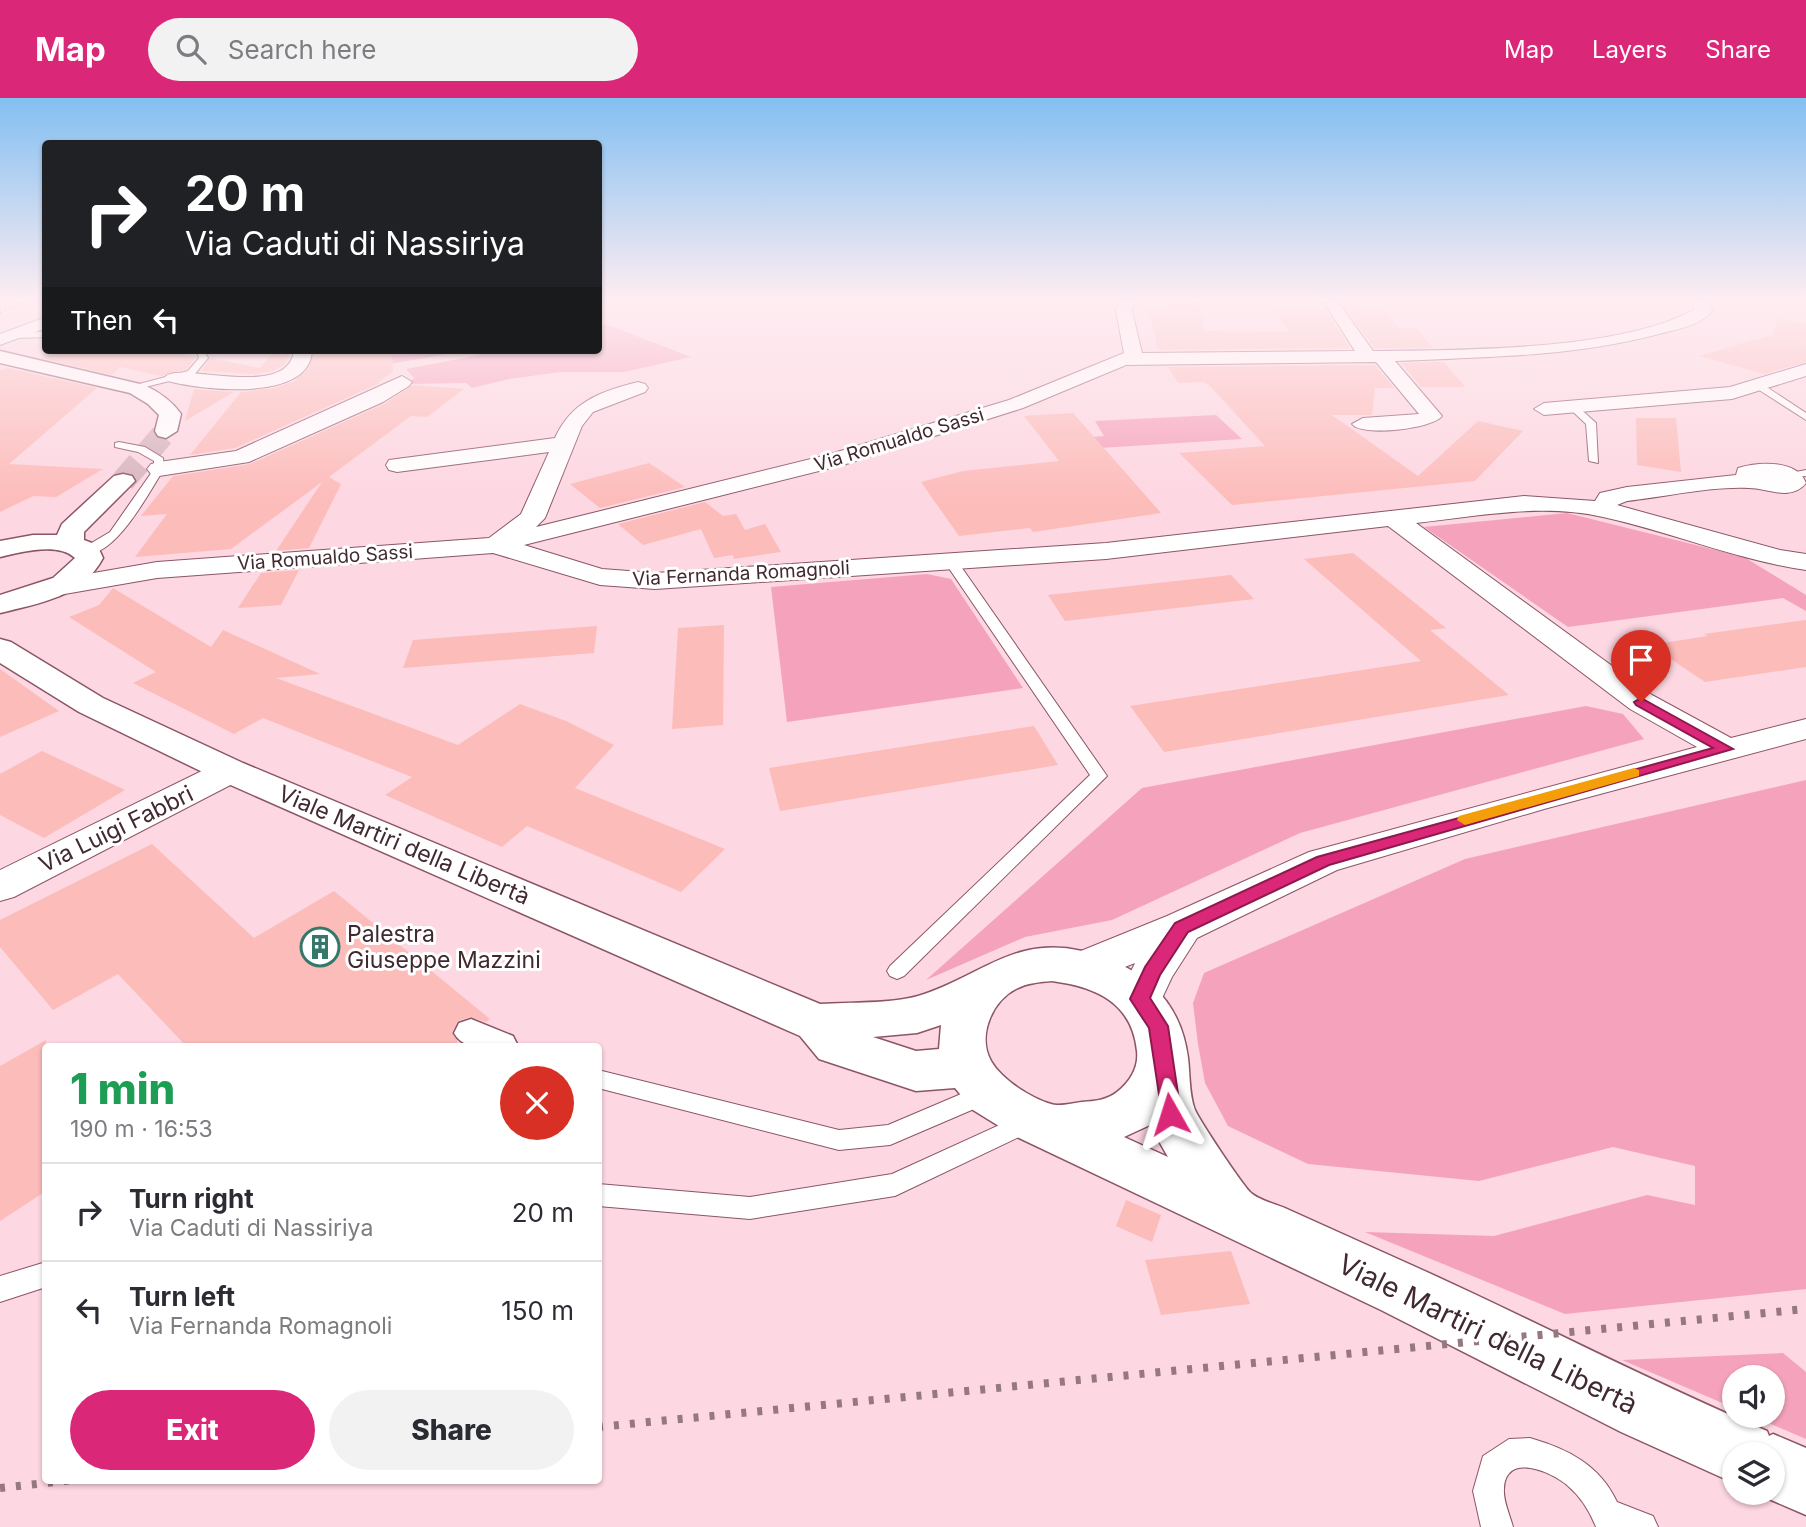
<!DOCTYPE html>
<meta charset="utf-8">
<style>
:root{--surface:#fff;--page:#f2f2f3;--text:#2b2b33;--muted:#7c7c81;--line:#e1e1e2;--accent:#db2777}
body{margin:0;font-family:Inter,sans-serif;background:var(--page);color:var(--text);height:100vh;display:flex;flex-direction:column;font-size:26px;white-space:nowrap}
*{box-sizing:border-box;margin:0}
p{font-size:23px;color:var(--muted)}
.icon{flex:none;width:38px;height:38px;fill:none;stroke:currentColor;stroke-width:2;stroke-linecap:round;stroke-linejoin:round}
.map{position:relative;flex:1;overflow:hidden}
.drawer{position:absolute;left:42px;top:945px;width:560px;height:441px;display:flex;flex-direction:column;background:var(--surface);border-radius:7px;box-shadow:0 2px 5px #0004}
.drawer>*{flex:none}
.top-card{position:absolute;left:42px;top:42px;width:560px;height:214px;border-radius:7px;box-shadow:0 2px 5px #0004;background:#202124;color:#fff;overflow:hidden}
.controls{position:absolute;left:1722px;top:1267px;display:grid;gap:14px}
.controls a{display:grid;place-items:center;width:63px;height:63px;border-radius:50%;background:var(--surface);box-shadow:0 2px 5px #0004;font-size:35px}
.pin{position:absolute;display:grid;place-items:center;width:60px;height:60px;color:#fff;margin:-72px -30px;border-radius:50% 50% 50% 0;rotate:-45deg;box-shadow:0 0 7px #0007}
.pin .icon{rotate:45deg}
.me{position:absolute;width:77px;margin:-38px;rotate:354deg;stroke-linejoin:round;filter:drop-shadow(0 0 5px #0008)}
.turn{display:flex;align-items:center;gap:24px;height:147px;padding:0 28px;font-size:32px}
.turn .icon{width:91px;height:91px;stroke-width:2.5}
.turn b{display:block;font-size:49px;line-height:60px}
.then{display:flex;align-items:center;height:66px;padding:0 28px;background:#0003;gap:14px;font-size:26px}
.round{display:grid;place-items:center;flex:none;width:74px;height:74px;border-radius:37px;background:var(--page)}
.overview{display:flex;align-items:center;justify-content:space-between;height:119px;padding:0 28px}
h1{font-size:42px;font-weight:800;line-height:52px;color:#1e9e55}
.primary-button{display:flex;gap:14px;margin-top:auto;padding:14px 28px}
.primary-button a{flex:1;height:80px;border-radius:42px;background:var(--accent);color:#fff;font-size:28px;font-weight:800;line-height:80px;text-align:center}
.primary-button a+a{background:var(--page);color:var(--text)}
ul{padding:0;list-style:none}
li{display:flex;align-items:center;gap:21px;height:98px;padding:0 28px;border-top:2px solid var(--line)}
li div{flex:1}
li b{display:block;font-size:26px}
li em{font-style:normal}
header{display:flex;align-items:center;gap:42px;box-sizing:border-box;height:98px;padding:0 35px;background:var(--accent);color:#fff}
header strong{font-size:33px}
nav{display:flex;gap:38px;margin-inline-start:auto;font-size:24px}
.search{width:490px;height:63px;background:var(--page);display:flex;align-items:center;gap:18px;box-sizing:border-box;padding:0 24px;border-radius:38px;color:var(--muted);font-size:26px}
.map>svg:first-child{display:block}
.green{fill:#f5a3bc}
.building{fill:#fcbcba}
.lines{fill:none;stroke-linecap:round;stroke-linejoin:round}
.secondary-tunnel{stroke:#d7b4be;stroke-width:24;stroke-dasharray:24 12;stroke-linecap:butt}
.service-casing{stroke:#8b5566;stroke-width:2}
.pedestrian-casing{stroke:#8b5566;stroke-width:3}
.minor-casing{stroke:#8b5566;stroke-width:2}
.secondary-casing{stroke:#8b5566;stroke-width:3}
.service{fill:#fff;fill-rule:evenodd}
.pedestrian{fill:#fff;fill-rule:evenodd}
.minor{fill:#fff;fill-rule:evenodd}
.secondary{fill:#fff;fill-rule:evenodd}
.rail-far1{stroke:#967880;stroke-width:2.5;stroke-dasharray:2 3.5;stroke-linecap:butt}
.rail{stroke:#967880;stroke-width:8;stroke-dasharray:5 11;stroke-linecap:butt}
.route{fill:#db2777;stroke:#8e194d;stroke-width:2}
.slow{fill:#f59e0b}
.labels{text-anchor:middle;stroke-width:6;stroke-linejoin:round;paint-order:stroke}
.far-street-label{font-size:19px;fill:#412930;stroke:#fff}
.street-label{font-size:23px;fill:#412930;stroke:#fff}
.poi-label{font-size:23px;fill:#412930;stroke:#fff;text-anchor:start}
.near-street-label{font-size:28px;fill:#412930;stroke:#fff}
</style>
<header>
<strong>Map</strong>
<div class="search"><svg class="icon" aria-label="search" viewBox="0 0 24 24"><circle cx="10" cy="10" r="6"/><path d="M15 15l6 6"/></svg>Search here</div>
<nav><a>Map</a><a>Layers</a><a>Share</a></nav>
</header>
<div class="map">
<svg width="1806" height="1429" viewBox="0 0 1806 1429">
<rect width="100%" height="100%" fill="#fdd7e1"/>
<g class="green">
<polygon points="606,226 691,259 624,274 560,274 509,281 472,290 466,285 408,286 414,280 406,271 505,252 598,252 599,228"/>
<polygon points="326,252 468,252 358,272"/>
<polygon points="1216,317 1242,341 1100,350 1044,343 1104,338 1095,323"/>
<polygon points="1567,415 1744,459 1806,497 1806,513 1783,500 1568,529 1424,429"/>
<polygon points="927,476 951,481 1023,590 787,624 771,489"/>
<polygon points="1586,608 1623,616 1644,641 1300,735 1112,822 1025,839 926,882 1142,690"/>
<polygon points="1806,682 1806,1191 1565,1216 1365,1134 1494,1138 1647,1097 1695,1107 1695,1068 1613,1049 1479,1083 1308,1066 1228,1028 1205,985 1198,946 1193,905 1204,875 1465,761"/>
<polygon points="1783,1255 1806,1274 1806,1341 1752,1318 1773,1318 1773,1279 1734,1279 1734,1310 1622,1262"/>
</g>
<g class="building">
<polygon points="1166,201 1198,201 1204,233 1289,234 1274,211 1326,212 1350,250 1158,252 1149,212 1168,213"/>
<polygon points="1347,212 1384,213 1399,230 1417,231 1433,250 1374,250"/>
<polygon points="1778,221 1806,225 1806,264 1764,276 1699,258 1772,237"/>
<polygon points="66,252 170,252 196,259 187,271 161,278 120,269 112,277 40,260"/>
<polygon points="274,252 291,252 285,266 273,273 254,276 201,273 210,260 260,270"/>
<polygon points="314,252 392,252 393,274 376,285 380,285 235,350 190,357 241,294 275,290 295,283 309,270"/>
<polygon points="1444,264 1465,289 1421,289 1401,265"/>
<polygon points="1375,267 1394,290 1375,290 1372,317 1332,317 1418,378 1478,323 1523,333 1475,383 1232,407 1179,355 1265,348 1209,287 1203,284 1178,285 1168,269"/>
<polygon points="8,270 97,290 9,366 103,371 56,399 33,398 0,414 0,272"/>
<polygon points="413,287 464,291 427,319 411,318 329,379 341,386 309,450 276,453 322,384 231,451 135,459 167,416 141,418 173,378 250,366 384,306"/>
<polygon points="194,291 204,292 234,294 185,323"/>
<polygon points="1073,315 1161,415 1033,434 1030,430 959,438 921,384 963,373 1059,363 1024,318"/>
<polygon points="1636,320 1676,320 1681,374 1637,367"/>
<polygon points="649,365 685,389 600,410 570,386"/>
<polygon points="705,404 723,418 736,416 745,432 765,426 781,454 734,461 733,457 714,460 701,431 643,447 618,426"/>
<polygon points="1353,455 1446,530 1430,532 1509,597 1164,654 1130,608 1421,563 1304,461"/>
<polygon points="299,472 281,507 238,510 261,475"/>
<polygon points="1231,477 1254,501 1065,523 1048,497"/>
<polygon points="113,490 211,549 223,532 320,576 276,580 458,647 520,606 566,623 614,647 575,690 725,751 681,794 527,728 502,749 385,697 412,679 263,620 234,636 133,585 156,574 69,519 99,507"/>
<polygon points="1806,522 1806,569 1705,584 1650,547 1708,538 1704,536"/>
<polygon points="724,527 723,627 672,631 678,530"/>
<polygon points="597,528 594,555 403,570 413,542"/>
<polygon points="0,571 59,613 0,639"/>
<polygon points="1034,628 1058,667 780,713 769,670"/>
<polygon points="42,653 125,692 44,740 0,717 0,676"/>
<polygon points="152,746 254,840 334,793 490,921 486,924 470,919 458,923 452,934 458,944 452,948 186,948 118,876 53,912 0,849 0,822"/>
<polygon points="46,942 46,1093 0,1123 0,968"/>
<polygon points="1126,1102 1161,1117 1152,1144 1116,1128"/>
<polygon points="1231,1153 1250,1206 1161,1217 1145,1162"/>
</g>
<g class="lines">
<polyline class="secondary-tunnel" points="123,383 166,333"/>
<defs>
<g id="service">
<polygon points="46,233 46,239 18,240 14,237"/>
<polygon points="196,252 204,252 208,260 194,277 133,292 128,289 188,273 199,260"/>
<polygon points="1756,286 1762,286 1806,315 1806,322 1756,290"/>
<polygon points="1569,306 1575,306 1596,325 1598,365 1589,363 1586,326 1569,310"/>
<path d="M119,344L145,349L163,360L164,371C149,394 115,461 83,456V450L110,434L154,371V363L138,354L115,349V345Z"/>
<polygon points="1806,372 1806,378 1786,380 1780,377"/>
<polygon points="950,459 955,460 1107,678 904,878 897,881 890,878 887,873 890,868 1090,677 944,463"/>
<polygon points="598,972 839,1032 888,1027 987,985 995,988 998,995 995,1002 890,1047 839,1052 598,990"/>
<polygon points="1030,1013 1038,1016 1042,1023 1038,1030 895,1098 750,1121 598,1108 598,1086 750,1099 892,1076"/>
<polygon points="46,1164 46,1189 0,1204 0,1178"/>
<path d="M1530,1340C1568,1351 1600,1367 1617,1404L1653,1418L1658,1429H1596C1590,1414 1581,1399 1568,1388C1551,1373 1505,1354 1504,1391C1503,1403 1510,1417 1513,1429H1481L1473,1393L1483,1358L1509,1341Z"/>
</g>
<path id="pedestrian" d="M471,921L513,938L518,948C497,948 465,956 454,935L459,925Z"/>
<g id="minor">
<path d="M1120,201H1136L1132,213L1142,255L1355,253L1322,201H1336L1373,253C1459,252 1622,253 1695,211L1690,201H1706L1712,213C1700,228 1677,231 1659,236C1572,259 1484,259 1395,263L1442,318C1433,331 1361,339 1352,326L1363,320L1419,316L1376,264L1126,267L1023,310L843,367L524,447L602,471L655,475L1106,445L1524,398L1595,403L1600,395L1627,389L1736,377L1738,370C1758,364 1797,361 1806,385C1791,404 1767,390 1749,390C1711,388 1665,399 1627,403L1617,407L1780,452L1806,456V472C1737,462 1671,434 1603,419C1542,405 1477,418 1416,425L1652,597L1731,640L1806,621V641L1544,711L1337,772L1197,840L1172,879L1156,913L1140,918L1124,913L1118,901L1135,865L1081,886L1066,881L1060,870L1066,859L1167,818L1309,754L1697,649L1630,611L1388,428L1106,461L655,491L600,487L493,455L157,480L53,498L43,496L39,490L43,484L53,482L157,464L489,440L521,416L549,354L397,374L389,372L386,367L389,362L555,340C571,304 601,293 638,284L645,286L648,290L645,294L593,314L582,328L545,420L536,429L827,357L1009,302L1124,255L1116,213Z"/>
<polygon points="46,219 46,230 0,247 0,236"/>
<path d="M294,252H312C311,305 201,292 168,283L165,279C178,262 289,304 294,252Z"/>
<polygon points="1806,266 1806,278 1732,301 1544,317 1534,311 1544,305 1730,289"/>
<polygon points="402,278 412,284 409,288 383,304 249,364 159,378 151,376 147,371 151,366 159,364 236,353"/>
<polygon points="230,662 242,665 248,673 242,681 14,799 0,803 0,772 218,665"/>
</g>
<g id="secondary">
<path d="M0,253L144,287C159,294 171,302 181,316L177,333L166,340L158,338L155,333L159,317L148,306L130,295L0,265Z"/>
<path d="M123,376L132,378L135,383L84,434V442L97,447L103,460C82,499 40,505 0,515V497L53,480L75,460C58,444 21,454 0,459V443L33,437H57L62,426L114,378Z"/>
<path d="M0,541L11,544L103,600L243,665L820,906C851,904 889,906 918,898C979,880 1013,837 1082,853C1141,868 1180,899 1188,960C1190,976 1189,997 1195,1012C1201,1025 1240,1083 1250,1094C1258,1102 1276,1106 1287,1111C1324,1128 1361,1144 1398,1161C1522,1216 1642,1280 1767,1333L1769,1338L1773,1336L1806,1350V1417L1755,1395H1773V1356H1734V1385L1621,1334L1381,1212L1015,1038L973,1012L955,990L916,993L819,961L800,938L217,681L79,614L0,565ZM1052,883C1097,889 1132,905 1137,953C1139,969 1130,984 1117,994C1107,1002 1095,1003 1082,1004C1073,1005 1059,1009 1051,1006C1031,1000 1002,982 991,963C977,938 992,903 1016,891C1027,885 1040,884 1052,883ZM941,927L939,951L916,953L873,939L917,935ZM1150,1027L1152,1031L1168,1059L1124,1039Z"/>
</g>
</defs>
<use href="#service" class="service-casing"/>
<use href="#pedestrian" class="pedestrian-casing"/>
<use href="#minor" class="minor-casing"/>
<use href="#secondary" class="secondary-casing"/>
<use href="#service" class="service"/>
<use href="#pedestrian" class="pedestrian"/>
<use href="#minor" class="minor"/>
<use href="#secondary" class="secondary"/>
<polyline class="rail-far1" points="0,215 31,201"/>
<g class="rail">
<polyline points="598,1329 1806,1211"/>
<polyline points="0,1390 74,1382"/>
</g>
</g>
<linearGradient id="sky" x2="0" y2="1"><stop stop-color="#83bff1"/><stop offset="0.5" stop-color="#feedf2"/><stop offset="1" stop-color="#feedf2" stop-opacity="0"/></linearGradient>
<rect width="1806" height="402" fill="url(#sky)"/>
<polygon class="route" points="1641,600 1733,651 1329,767 1188,834 1160,877 1150,900 1168,928 1181,1016 1178,1023 1170,1025 1163,1023 1149,930 1130,901 1145,869 1175,825 1317,759 1713,650 1636,607 1634,604"/>
<polygon class="slow" points="1634,670 1639,672 1639,678 1465,727 1457,722 1459,718"/>
<defs>
<symbol id="building-ring" viewBox="-11 -11 22 22"><circle r="9.5" fill="#fff" stroke="#34786c" stroke-width="1.5"/><path d="M-4-6H4V6H1V3H-1V6H-4ZM-2.5-4.3h1.7v1.8h-1.7ZM.8-4.3h1.7v1.8H.8ZM-2.5-1h1.7V.8h-1.7ZM.8-1h1.7V.8H.8Z" fill="#34786c"/></symbol>
</defs>
<g fill-rule="evenodd">
<use href="#building-ring" x="298" y="827" width="44" height="44"/>
</g>
<g class="labels">
<g class="far-street-label">
<text transform="translate(899 341) rotate(-17)" y="7">Via Romualdo Sassi</text>
<text transform="translate(325 459) rotate(-4)" y="7">Via Romualdo Sassi</text>
<text transform="translate(741 475) rotate(-3)" y="7">Via Fernanda Romagnoli</text>
</g>
<g class="street-label">
<text transform="translate(116 731) rotate(-26)" y="8">Via Luigi Fabbri</text>
<text transform="translate(404 747) rotate(23)" y="8">Viale Martiri della Libertà</text>
</g>
<g class="poi-label">
<text x="347" y="844">Palestra<tspan x="347" dy="26">Giuseppe Mazzini</tspan></text>
</g>
<g class="near-street-label">
<text transform="translate(1488 1236) rotate(26)" y="10">Viale Martiri della Libertà</text>
</g>
</g>
</svg>
<div class="controls">
<a><svg class="icon" aria-label="sound" viewBox="0 0 24 24"><path d="M4 9h4l5-4v14l-5-4H4zM17 9q2 3 0 6"/></svg></a>
<a><svg class="icon" aria-label="layers" viewBox="0 0 24 24"><path d="M12 4l9 5-9 5-9-5zM3 14l9 5 9-5"/></svg></a>
</div>
<div class="pin" style="left:1641px;top:604px;background:#d93025"><svg class="icon" aria-label="arrive" viewBox="0 0 24 24"><path d="M6 21V4h12l-3 4 3 4H6"/></svg></div>
<svg class="me" style="left:1170px;top:1016px" viewBox="-20 -20 40 40"><path d="M0-17L14 15 0 8-14 15z" fill="#db2777" stroke="#fff" stroke-width="4"/></svg>
<div class="top-card">
<div class="turn"><svg class="icon" aria-label="right" viewBox="0 0 24 24"><path d="M7 20v-9h11M14 6l5 5-5 5"/></svg><div><b>20 m</b>Via Caduti di Nassiriya</div></div>
<div class="then">Then<svg class="icon" aria-label="left" viewBox="0 0 24 24"><path d="M17 20v-9H6M10 6l-5 5 5 5"/></svg></div>
</div>
<section class="drawer">
<div class="overview"><div><h1>1 min</h1><p>190 m · 16:53</p></div><a class="round" style="background:#d93025;color:#fff"><svg class="icon" aria-label="close" viewBox="0 0 24 24"><path d="M6 6l12 12M18 6L6 18"/></svg></a></div>
<ul>
<li><svg class="icon" aria-label="right" viewBox="0 0 24 24"><path d="M7 20v-9h11M14 6l5 5-5 5"/></svg><div><b>Turn right</b><p>Via Caduti di Nassiriya</p></div><em>20 m</em></li>
<li><svg class="icon" aria-label="left" viewBox="0 0 24 24"><path d="M17 20v-9H6M10 6l-5 5 5 5"/></svg><div><b>Turn left</b><p>Via Fernanda Romagnoli</p></div><em>150 m</em></li>
</ul>
<div class="primary-button"><a>Exit</a><a>Share</a></div>
</section>
</div>
